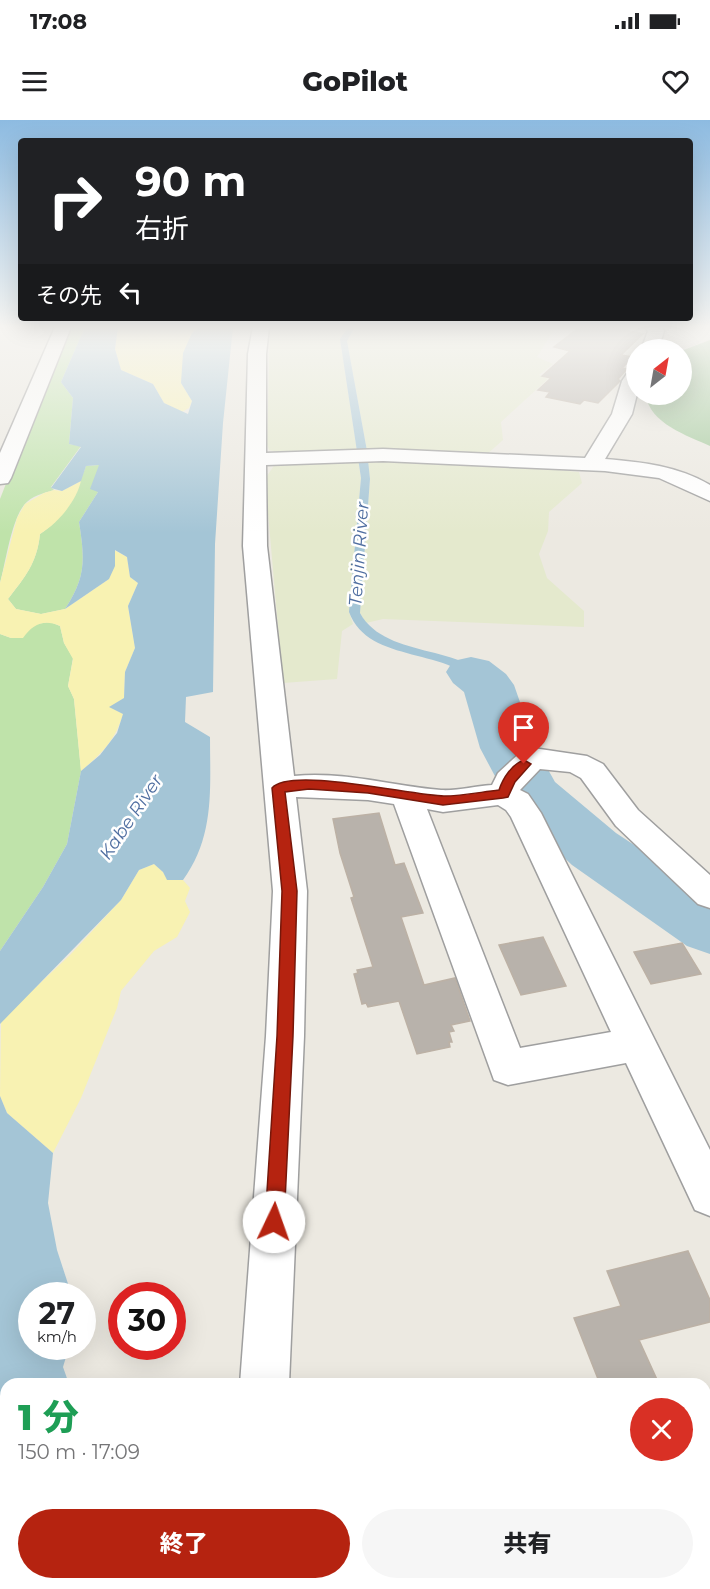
<!DOCTYPE html>
<html lang="ja">
<meta charset="utf-8">
<style>
:root{--surface:#fff;--page:#f6f6f6;--text:#202124;--muted:#757577;--accent:#b52310}
body{margin:0;font-family:Montserrat,"Noto Sans JP",sans-serif;background:var(--page);color:var(--text);height:100vh;display:flex;flex-direction:column;font-size:22px;white-space:nowrap}
*{box-sizing:border-box;margin:0}
p{font-size:20px;color:var(--muted)}
.icon{flex:none;width:33px;height:33px;fill:none;stroke:currentColor;stroke-width:2;stroke-linecap:round;stroke-linejoin:round}
.map{position:relative;flex:1;overflow:hidden}
.drawer{position:absolute;left:0px;top:1258px;width:711px;height:212px;display:flex;flex-direction:column;background:var(--surface);border-radius:18px 18px 0 0;box-shadow:0 6px 24px #0002}
.drawer>*{flex:none}
.guide{position:absolute;left:18px;top:18px;width:675px;height:183px;border-radius:6px;box-shadow:0 6px 24px #0002;background:#202124;color:#fff;overflow:hidden}
.needle{width:39px;rotate:31deg}
.tools{position:absolute;left:626px;top:219px;display:grid;gap:12px}
.tools a{display:grid;place-items:center;width:66px;height:66px;border-radius:50%;background:var(--surface);box-shadow:0 6px 24px #0002;font-size:30px}
.speed{position:absolute;left:18px;top:1162px;display:flex;gap:12px;font-size:30px;font-weight:700;text-align:center}
.speed>*{display:grid;place-content:center;width:78px;height:78px;border-radius:50%;background:var(--surface);box-shadow:0 6px 24px #0002;line-height:1}
.speed small{font-size:15px;font-weight:400}
.speed .limit{border:9px solid #d22;background:#fff;color:#111}
.pin{position:absolute;display:grid;place-items:center;width:51px;height:51px;color:#fff;margin:-62px -26px;border-radius:50% 50% 50% 0;rotate:-45deg;box-shadow:0 0 6px #0007}
.pin .icon{rotate:45deg}
.me{position:absolute;width:66px;margin:-33px;rotate:3deg;stroke-linejoin:round;filter:drop-shadow(0 0 4px #0008)}
.turn{display:flex;align-items:center;gap:21px;height:126px;padding:0 18px;font-size:27px}
.turn .icon{width:78px;height:78px;stroke-width:2.5}
.turn b{display:block;font-size:42px;line-height:51px}
.then{display:flex;align-items:center;height:57px;padding:0 18px;background:#0003;gap:12px;font-size:22px}
.round{display:grid;place-items:center;flex:none;width:63px;height:63px;border-radius:32px;background:var(--page)}
.summary{display:flex;align-items:center;justify-content:space-between;height:102px;padding:0 18px}
h1{font-size:36px;font-weight:800;line-height:45px;color:#1e9e55}
.button{display:flex;gap:12px;margin-top:auto;padding:12px 18px}
.button a{flex:1;height:69px;border-radius:36px;background:var(--accent);color:#fff;font-size:24px;font-weight:800;line-height:69px;text-align:center}
.button a+a{background:var(--page);color:var(--text)}
.status{display:flex;justify-content:space-between;align-items:center;height:42px;padding:0 30px;background:var(--surface);direction:ltr}
.status svg{height:16px;fill:currentColor}
header{display:flex;justify-content:space-between;align-items:center;height:78px;padding:0 18px;background:var(--surface);font-size:27px;font-weight:800}
.map>svg:first-child{display:block}
.farmland{fill:#e4e9cd}
.grass{fill:#bfe3aa}
.forest{fill:#a1c899}
.sand{fill:#f8f2b2}
.water{fill:#a4c5d6}
.lines{fill:none;stroke-linecap:round;stroke-linejoin:round}
.river{fill:#a4c5d6;fill-rule:evenodd}
.building{fill:#b8b2ab;stroke:#bcb1a5;stroke-width:1.5}
.street-casing{stroke:#9f9f9f;stroke-width:3}
.street{fill:#fff;fill-rule:evenodd}
.route{fill:#b52310;stroke:#76170a;stroke-width:1.5}
.labels{text-anchor:middle;stroke-width:5;stroke-linejoin:round;paint-order:stroke}
.water-label{font-size:18px;font-style:italic;fill:#506fa1;stroke:#fff}
</style>
<div class="status"><b>17:08</b><svg viewBox="0 0 49 12"><path d="M0 12V9h3v3zM5 12V6h3v6zM10 12V3h3v9zM15 12V0h3v12zM26 1h20v11H26zM47 4h2v5h-2z"/></svg></div>
<header><svg class="icon" aria-label="menu" viewBox="0 0 24 24"><path d="M4 6h16M4 12h16M4 18h16"/></svg>GoPilot<svg class="icon" aria-label="heart" viewBox="0 0 24 24"><path d="M12 20l-8-8c-3-5 5-10 8-4 3-6 11-1 8 4z"/></svg></header>
<div class="map">
<svg width="710" height="1469" viewBox="0 0 710 1469">
<rect width="100%" height="100%" fill="#ece9e1"/>
<g class="farmland">
<polygon points="270,207 348,207 340,219 357,331 278,332 269,330 267,324"/>
<polygon points="355,207 551,207 555,208 537,237 553,244 539,255 548,259 501,302 503,320 485,336 367,331 347,221"/>
<polygon points="367,337 484,343 579,352 582,363 549,392 548,411 539,434 547,458 584,491 584,507 383,499 366,503 360,493 370,359"/>
<polygon points="358,339 361,358 349,492 353,504 342,511 337,559 283,563 265,359 277,341"/>
</g>
<g class="grass">
<path d="M67,207H85L61,262L73,278L69,324L81,326L51,367L54,370C44,373 31,376 24,385C11,402 6,441 0,463V379Z"/>
<path d="M99,345L98,372L79,402C85,440 86,457 65,489L41,494L16,489L8,479C25,457 37,443 40,414C65,398 76,373 86,346Z"/>
<polygon points="50,502 60,506 64,523 73,538 68,566 74,579 81,651 67,724 43,767 0,831 0,514 11,518 36,504"/>
</g>
<path class="forest" d="M710,220V326C688,316 649,303 646,275L681,274V231Z"/>
<g class="sand">
<polygon points="118,207 199,207 192,213 181,263 192,281 189,288 182,292 164,283 153,264 121,250 115,229"/>
<path d="M81,361C76,382 58,403 40,414C37,443 25,457 8,479L16,489L41,494L65,489L109,459L114,430L127,437L130,457L138,463L128,486L135,528L125,552L124,578L110,587L123,594C115,621 102,633 81,651L74,579L68,566L73,539L64,523L60,506C44,499 33,504 23,518H11L0,514V463L17,398L25,384L44,373L54,370L62,371Z"/>
<polygon points="154,744 163,752 168,760 183,760 190,768 185,781 190,792 177,817 154,831 121,871 117,888 81,978 53,1033 7,993 0,976 1,900 70,835 121,780 139,750"/>
</g>
<g class="water">
<path d="M85,207H118L115,229L121,250L153,264L164,283L188,294L192,281L181,263L183,233L192,213L199,207H233L223,303L215,424L213,572L186,577L185,602L210,617C210,669 215,716 183,760H167L163,752L154,744L139,750L121,780L0,904V831L43,767L67,724L81,651L100,635L117,613L123,594L109,587L124,578L125,552L135,528L128,486L138,463L130,457L127,437L115,430V446L109,459L65,489C86,457 85,440 79,402L98,372L90,369L99,345L86,346L81,361L62,371L51,368L81,327L69,324L73,278L61,262Z"/>
<path d="M348,207H355L347,221L367,331L370,359L360,493C387,542 472,521 502,572C510,588 515,608 521,625L502,627C497,612 492,583 483,570C452,525 369,546 349,492L361,358L340,219Z"/>
<polygon points="0,976 7,993 53,1033 48,1083 57,1130 72,1176 32,1176 32,1227 69,1227 63,1247 69,1264 6,1264 6,1464 109,1464 109,1469 6,1469 0,1369"/>
</g>
<g class="lines">
<polygon class="river" points="471,537 489,541 506,554 514,565 536,628 555,662 616,713 710,775 710,834 687,826 572,745 513,690 480,628 464,572 453,563 446,552 453,541"/>
</g>
<g class="building">
<polygon points="580,207 613,207 643,214 621,235 633,237 622,248 627,249 618,259 620,261 598,283 584,280 580,284 546,277 550,272 538,270 551,258 542,256 570,231 554,227"/>
<polygon points="379,693 395,745 404,743 423,793 401,797 424,865 455,858 470,901 451,905 454,911 449,912 452,922 449,922 450,927 417,934 399,881 368,887 366,883 362,884 354,854 358,853 357,850 373,847 351,778 354,777 340,733 333,699"/>
<polygon points="543,817 566,866 521,875 499,825"/>
<polygon points="682,823 701,854 651,864 634,832"/>
<polygon points="688,1131 710,1180 710,1202 639,1220 659,1264 600,1264 574,1198 621,1186 607,1151"/>
</g>
<g class="lines">
<defs>
<g id="street">
<polygon points="55,207 71,207 11,358 8,363 0,364 0,333"/>
<path d="M253,207H269L266,234V333L383,329L585,338L612,294L622,261L630,249L636,248L637,274L632,294L605,339C642,342 678,346 710,365V381L659,358L605,351L383,341L266,345L267,426L294,656C344,651 392,666 441,670C457,671 475,666 492,665L498,653L522,631L533,628L587,636L603,644L638,690L710,755V788L698,784L616,706L581,658L570,652L540,649L520,670L528,674L541,693L710,1030V1096L695,1090L626,943L508,965L494,960L394,684L368,680L296,677L307,771L304,916L289,1264H240L266,916L273,771L243,426L248,234ZM498,685L506,690L511,697L611,912L520,928L427,689L443,692Z"/>
<polygon points="645,207 662,207 664,211 658,230 641,230 648,211"/>
<rect x="221" y="1464" width="56" height="5"/>
</g>
</defs>
<use href="#street" class="street-casing"/>
<use href="#street" class="street"/>
</g>
<linearGradient id="sky" x2="0" y2="1"><stop stop-color="#8dbbe1"/><stop offset="0.5" stop-color="#f6f5f2"/><stop offset="1" stop-color="#f6f5f2" stop-opacity="0"/></linearGradient>
<rect width="710" height="413" fill="url(#sky)"/>
<path class="route" d="M524,640L531,644L515,662L508,677L503,678L443,685L368,673L309,669L285,672L297,771L293,916L284,1102L281,1108L274,1111L268,1108L265,1102L277,916L282,771L272,668C290,646 414,676 444,676C462,676 481,672 499,670C503,658 512,644 524,640Z"/>
<g class="labels">
<g class="water-label">
<text transform="translate(359 434) rotate(-86)" y="6">Tenjin River</text>
<text transform="translate(131 697) rotate(-56)" y="6">Kabe River</text>
</g>
</g>
</svg>
<div class="tools">
<a><svg class="needle" viewBox="-14 -14 28 28"><path d="M0-13l5 13h-10z" fill="#e53935"/><path d="M0 13l5-13h-10z" fill="#757577"/></svg></a>
</div>
<div class="speed"><div>27<small>km/h</small></div><div class="limit">30</div></div>
<div class="pin" style="left:524px;top:644px;background:#d93025"><svg class="icon" aria-label="arrive" viewBox="0 0 24 24"><path d="M6 21V4h12l-3 4 3 4H6"/></svg></div>
<svg class="me" style="left:274px;top:1102px" viewBox="-20 -20 40 40"><circle r="19" fill="#fff"/><path d="M0-13L10 11 0 6-10 11z" fill="#b52310"/></svg>
<div class="guide">
<div class="turn"><svg class="icon" aria-label="right" viewBox="0 0 24 24"><path d="M7 20v-9h11M14 6l5 5-5 5"/></svg><div><b>90 m</b>右折</div></div>
<div class="then">その先<svg class="icon" aria-label="left" viewBox="0 0 24 24"><path d="M17 20v-9H6M10 6l-5 5 5 5"/></svg></div>
</div>
<section class="drawer">
<div class="summary"><div><h1>1 分</h1><p>150 m · 17:09</p></div><a class="round" style="background:#d93025;color:#fff"><svg class="icon" aria-label="close" viewBox="0 0 24 24"><path d="M6 6l12 12M18 6L6 18"/></svg></a></div>
<div class="button"><a>終了</a><a>共有</a></div>
</section>
</div>
